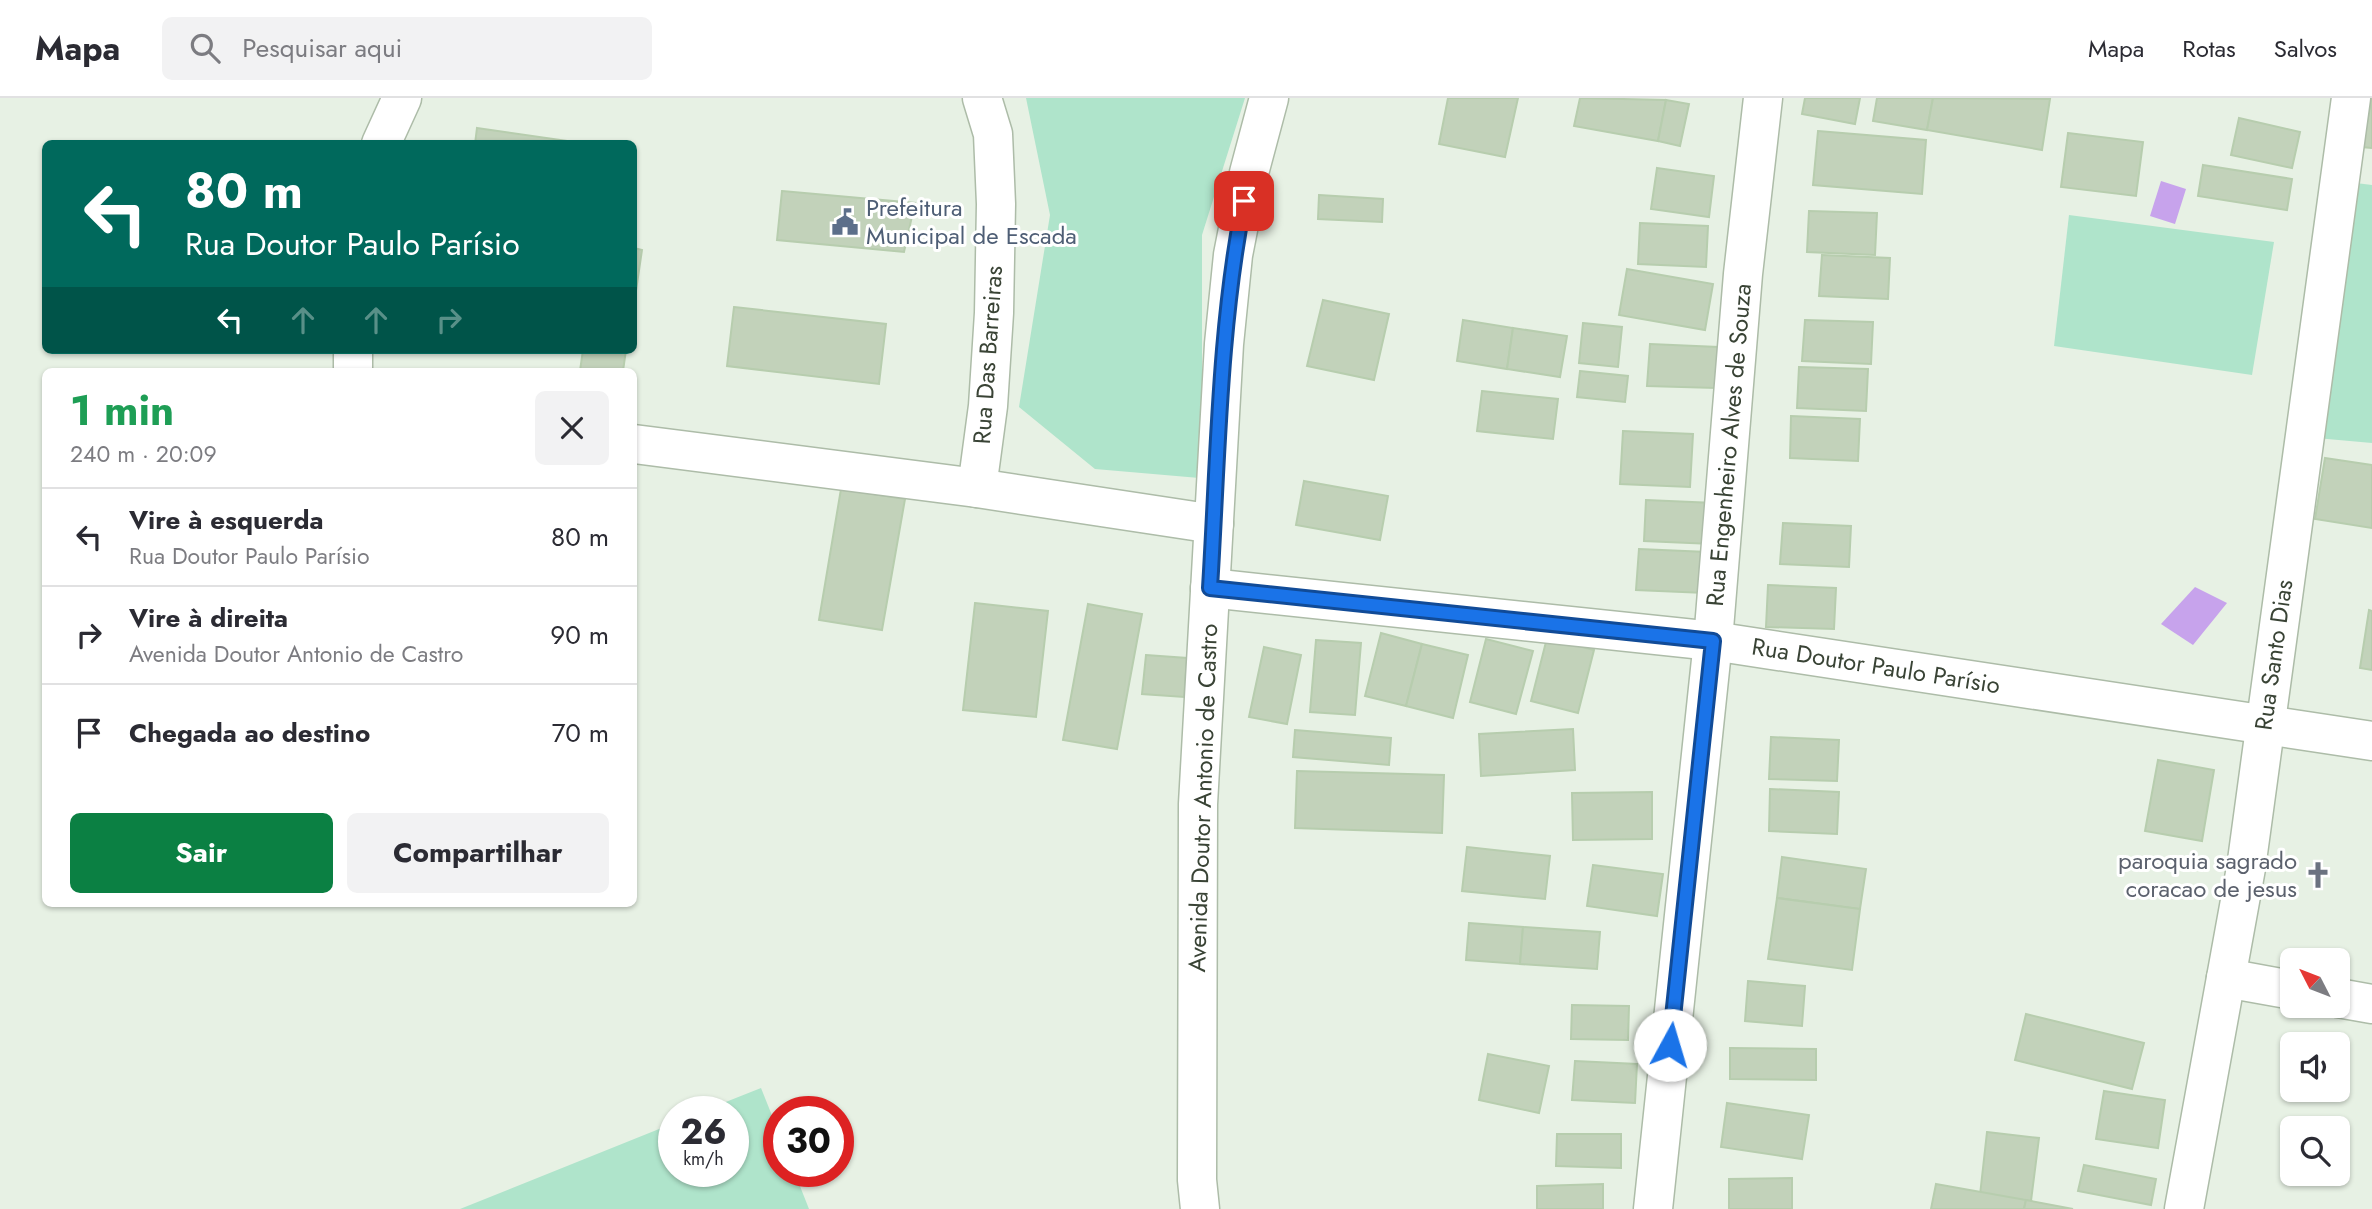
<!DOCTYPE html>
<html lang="pt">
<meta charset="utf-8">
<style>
:root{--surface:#fff;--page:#f2f2f3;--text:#2b2b33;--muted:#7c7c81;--line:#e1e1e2;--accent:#0b8043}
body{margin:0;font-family:Jost,sans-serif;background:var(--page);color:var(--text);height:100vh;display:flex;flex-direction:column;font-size:26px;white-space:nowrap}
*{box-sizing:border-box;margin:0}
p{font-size:23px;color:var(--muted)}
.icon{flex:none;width:38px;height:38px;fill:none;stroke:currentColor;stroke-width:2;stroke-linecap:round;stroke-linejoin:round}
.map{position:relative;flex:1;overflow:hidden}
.sheet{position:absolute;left:42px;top:270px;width:595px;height:539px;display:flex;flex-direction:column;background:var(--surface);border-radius:10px;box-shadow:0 2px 5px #0004}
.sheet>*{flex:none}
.top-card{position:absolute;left:42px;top:42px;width:595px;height:214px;border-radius:10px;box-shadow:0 2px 5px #0004;background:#00695c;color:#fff;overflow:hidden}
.needle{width:46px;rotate:312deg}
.fabs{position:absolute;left:2280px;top:850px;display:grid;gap:14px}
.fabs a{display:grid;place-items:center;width:70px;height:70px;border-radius:10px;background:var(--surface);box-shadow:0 2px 5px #0004;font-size:35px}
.speed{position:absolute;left:658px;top:998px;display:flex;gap:14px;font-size:35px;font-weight:700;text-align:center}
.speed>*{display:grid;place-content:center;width:91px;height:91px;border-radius:50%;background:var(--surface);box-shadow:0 2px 5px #0004;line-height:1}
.speed small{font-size:18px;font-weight:400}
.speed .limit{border:10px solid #d22;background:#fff;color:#111}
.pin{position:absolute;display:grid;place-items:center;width:60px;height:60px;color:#fff;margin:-30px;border-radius:14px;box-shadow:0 4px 10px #0006}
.me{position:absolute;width:77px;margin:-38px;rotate:6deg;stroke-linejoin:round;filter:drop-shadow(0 0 5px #0008)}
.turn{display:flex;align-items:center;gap:24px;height:147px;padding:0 28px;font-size:32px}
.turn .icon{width:91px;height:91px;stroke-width:2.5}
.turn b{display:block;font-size:49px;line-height:60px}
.lanes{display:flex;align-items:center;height:66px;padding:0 28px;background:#0003;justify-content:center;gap:35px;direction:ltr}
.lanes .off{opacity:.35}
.round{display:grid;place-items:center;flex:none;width:74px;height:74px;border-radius:10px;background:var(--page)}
.overview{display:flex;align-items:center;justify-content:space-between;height:119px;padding:0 28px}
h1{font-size:42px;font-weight:700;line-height:52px;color:#1e9e55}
.action{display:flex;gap:14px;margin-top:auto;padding:14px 28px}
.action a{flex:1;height:80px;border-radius:10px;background:var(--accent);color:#fff;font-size:28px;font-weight:700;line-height:80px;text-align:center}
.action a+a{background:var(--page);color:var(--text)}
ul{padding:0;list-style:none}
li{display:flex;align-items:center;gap:21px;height:98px;padding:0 28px;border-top:2px solid var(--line)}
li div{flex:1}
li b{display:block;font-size:26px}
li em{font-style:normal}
header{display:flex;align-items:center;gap:42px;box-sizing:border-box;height:98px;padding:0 35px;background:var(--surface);border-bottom:2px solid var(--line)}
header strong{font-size:33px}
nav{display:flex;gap:38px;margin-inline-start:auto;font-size:24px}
.search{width:490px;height:63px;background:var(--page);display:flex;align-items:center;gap:18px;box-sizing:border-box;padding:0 24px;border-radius:10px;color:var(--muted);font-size:26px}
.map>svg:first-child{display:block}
.green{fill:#afe4cb}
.water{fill:#c7a3ec}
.building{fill:#c2d2ba;stroke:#b7cdae;stroke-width:2}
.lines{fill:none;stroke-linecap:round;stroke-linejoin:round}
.minor-casing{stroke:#adbca8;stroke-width:41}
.minor{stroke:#fff;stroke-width:38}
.route-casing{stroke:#114b97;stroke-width:18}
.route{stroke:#1a73e8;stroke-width:12}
.labels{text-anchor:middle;stroke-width:6;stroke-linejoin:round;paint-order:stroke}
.service-label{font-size:24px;fill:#4e5e75;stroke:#fff;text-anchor:start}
.street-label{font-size:24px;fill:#394335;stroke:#fff}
.worship-label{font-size:24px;fill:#5b616d;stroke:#fff;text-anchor:end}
</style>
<header>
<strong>Mapa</strong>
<div class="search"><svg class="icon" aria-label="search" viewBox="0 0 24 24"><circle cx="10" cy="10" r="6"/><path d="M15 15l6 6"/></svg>Pesquisar aqui</div>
<nav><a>Mapa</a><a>Rotas</a><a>Salvos</a></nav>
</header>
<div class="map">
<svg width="2372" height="1111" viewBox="0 0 2372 1111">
<rect width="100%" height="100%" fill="#e7f1e4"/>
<g class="green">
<polygon points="1026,0 1245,0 1202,137 1202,273 1211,381 1095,371 1019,309 1050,117"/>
<polygon points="2356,85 2372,87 2372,345 2316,340"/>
<polygon points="2069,117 2274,144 2252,277 2054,248"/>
<polygon points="761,990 779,1035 779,1073 794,1073 809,1111 460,1111 674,1025 674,1073 733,1073 733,1013 703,1013"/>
</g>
<g class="water">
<polygon points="2161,83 2186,91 2175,126 2150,118"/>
<polygon points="2195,489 2227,505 2193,547 2161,526"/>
</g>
<g class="building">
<polygon points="1448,0 1518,0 1505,59 1439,46"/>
<polygon points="1580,0 1666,2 1658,43 1574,28"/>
<polygon points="1805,0 1860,0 1855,26 1802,16"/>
<polygon points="1877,0 1933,0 1927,32 1873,23"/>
<polygon points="1933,0 2050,1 2042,52 1927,32"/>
<polygon points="2372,0 2372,50 2362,49"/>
<polygon points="1666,2 1689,6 1680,48 1658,43"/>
<polygon points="2239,20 2300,34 2292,70 2231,57"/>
<polygon points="477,30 575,44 575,46 475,46"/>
<polygon points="1818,33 1926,42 1922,96 1813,87"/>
<polygon points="2068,35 2143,44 2136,98 2061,89"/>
<polygon points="2203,67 2292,81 2287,112 2198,98"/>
<polygon points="1657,70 1714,78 1709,119 1651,111"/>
<polygon points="782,93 915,105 904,154 777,142"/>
<polygon points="1319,97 1383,101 1382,124 1318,121"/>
<polygon points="1809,113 1877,115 1875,157 1807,154"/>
<polygon points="1640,125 1708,128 1706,169 1638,166"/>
<polygon points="634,150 642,152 634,206"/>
<polygon points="1822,157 1890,160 1888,201 1819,198"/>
<polygon points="1627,171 1713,186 1705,232 1619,217"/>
<polygon points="1323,202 1389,216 1374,282 1307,268"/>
<polygon points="734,209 886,226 879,286 727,268"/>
<polygon points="1463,222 1513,230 1507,271 1457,263"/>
<polygon points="1805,222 1873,224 1871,266 1802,263"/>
<polygon points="1583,225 1622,229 1618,269 1579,265"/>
<polygon points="1513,230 1567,238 1560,279 1507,271"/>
<polygon points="1650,246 1718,249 1716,290 1647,288"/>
<polygon points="583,252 626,252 623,273 580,273"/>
<polygon points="1799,269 1868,271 1866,313 1797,310"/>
<polygon points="1580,273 1628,278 1625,304 1577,299"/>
<polygon points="1482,293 1558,301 1553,341 1477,333"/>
<polygon points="1791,318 1860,321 1858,363 1790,360"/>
<polygon points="1623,333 1693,336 1690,389 1620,386"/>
<polygon points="2325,360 2372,367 2372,430 2315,421"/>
<polygon points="1304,383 1388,398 1380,442 1296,427"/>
<polygon points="841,391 905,401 882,532 819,522"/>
<polygon points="1646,402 1714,405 1712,446 1644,443"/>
<polygon points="1783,425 1851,428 1849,469 1780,466"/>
<polygon points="1639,451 1707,454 1705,495 1636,492"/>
<polygon points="1768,487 1836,490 1834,531 1766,529"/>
<polygon points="975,505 1048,513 1036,619 963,612"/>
<polygon points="1088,506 1142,516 1117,651 1063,642"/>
<polygon points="2369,512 2372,513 2372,572 2360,570"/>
<polygon points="1381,535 1422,546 1406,608 1365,598"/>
<polygon points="1547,540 1594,552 1578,615 1531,603"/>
<polygon points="1486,541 1533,553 1516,616 1470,604"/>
<polygon points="1316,542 1361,545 1355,617 1310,614"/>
<polygon points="1422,546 1468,557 1453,620 1406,608"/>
<polygon points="1264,549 1301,557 1287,626 1249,619"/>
<polygon points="1146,557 1187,560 1184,599 1142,596"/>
<polygon points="1573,631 1575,672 1481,678 1479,636"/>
<polygon points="1295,632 1391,640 1389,667 1293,659"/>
<polygon points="1771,639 1839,642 1837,683 1769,681"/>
<polygon points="2158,662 2214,672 2202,743 2145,733"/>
<polygon points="1297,673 1444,677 1442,735 1295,730"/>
<polygon points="1770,691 1839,694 1837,736 1769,733"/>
<polygon points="1652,694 1652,741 1573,742 1572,695"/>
<polygon points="1467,749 1550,758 1545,801 1462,793"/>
<polygon points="1782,759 1866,771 1860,811 1777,800"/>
<polygon points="1593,767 1663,776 1657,818 1587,808"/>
<polygon points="1777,800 1860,811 1852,872 1768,861"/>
<polygon points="1469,825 1523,829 1520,866 1466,862"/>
<polygon points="1523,829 1600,834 1597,871 1520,866"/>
<polygon points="1748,883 1805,888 1802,928 1745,923"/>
<polygon points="1572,907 1629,908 1628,942 1571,941"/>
<polygon points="2026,916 2144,945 2132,991 2015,962"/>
<polygon points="1730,950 1816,951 1816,982 1730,981"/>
<polygon points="1488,956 1549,968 1539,1015 1479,1002"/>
<polygon points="1575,963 1637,966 1635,1005 1572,1002"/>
<polygon points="2104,993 2165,1002 2158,1050 2096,1041"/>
<polygon points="1727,1005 1809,1017 1802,1061 1721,1049"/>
<polygon points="1987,1034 2039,1040 2031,1103 1980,1097"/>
<polygon points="1557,1036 1621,1036 1621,1070 1556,1068"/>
<polygon points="2084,1067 2156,1081 2151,1107 2078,1093"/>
<polygon points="1792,1080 1792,1111 1729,1111 1729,1081"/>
<polygon points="1603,1086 1603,1111 1537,1111 1537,1088"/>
<polygon points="1936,1086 2026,1102 2024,1111 1931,1111"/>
<polygon points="2026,1102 2073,1111 2024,1111"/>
</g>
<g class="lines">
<defs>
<g id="minor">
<polyline points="381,46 402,0"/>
<polyline points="353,252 353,273"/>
<polyline points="634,346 977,390 1214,426"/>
<polyline points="977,390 988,308 994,215 996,106 993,36 982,0"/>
<polyline points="1210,490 1713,543 2372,643"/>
<polyline points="2226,880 2292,892"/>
<polyline points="2338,900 2372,906"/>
<polyline points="1200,1111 1197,1082 1198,706 1224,246 1233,157 1249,75 1269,0"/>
<polyline points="1653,1111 1713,543 1743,176 1763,0"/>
<polyline points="2184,1111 2246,770 2351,0"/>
</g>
</defs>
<use href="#minor" class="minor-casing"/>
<use href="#minor" class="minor"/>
</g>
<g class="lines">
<defs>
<path id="route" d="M1244,103C1219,230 1218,361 1210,490L1713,543L1670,947"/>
</defs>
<use href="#route" class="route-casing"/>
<use href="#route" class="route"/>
</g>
<defs>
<symbol id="civic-bare" viewBox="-9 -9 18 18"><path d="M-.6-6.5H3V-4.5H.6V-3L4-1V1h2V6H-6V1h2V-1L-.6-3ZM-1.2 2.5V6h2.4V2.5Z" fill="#5c6f8a" stroke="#fff" stroke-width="2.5" paint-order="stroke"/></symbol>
<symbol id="church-bare" viewBox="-9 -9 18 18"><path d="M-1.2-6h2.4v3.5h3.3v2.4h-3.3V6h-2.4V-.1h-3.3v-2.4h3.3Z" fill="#6b7280" stroke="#fff" stroke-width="2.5" paint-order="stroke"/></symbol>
</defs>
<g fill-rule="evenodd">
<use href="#civic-bare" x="826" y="105" width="38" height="38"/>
<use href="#church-bare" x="2299" y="758" width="38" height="38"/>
</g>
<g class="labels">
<g class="service-label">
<text x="866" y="118">Prefeitura<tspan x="866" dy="28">Municipal de Escada</tspan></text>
</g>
<g class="street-label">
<text transform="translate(988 257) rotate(-86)" y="8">Rua Das Barreiras</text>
<text transform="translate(1729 347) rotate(-85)" y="8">Rua Engenheiro Alves de Souza</text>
<text transform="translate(2274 557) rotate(-82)" y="8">Rua Santo Dias</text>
<text transform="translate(1876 568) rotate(9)" y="8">Rua Doutor Paulo Parísio</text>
<text transform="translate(1203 700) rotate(-88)" y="8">Avenida Doutor Antonio de Castro</text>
</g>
<g class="worship-label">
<text x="2297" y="771">paroquia sagrado<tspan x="2297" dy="28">coracao de jesus</tspan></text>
</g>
</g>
</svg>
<div class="fabs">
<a><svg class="needle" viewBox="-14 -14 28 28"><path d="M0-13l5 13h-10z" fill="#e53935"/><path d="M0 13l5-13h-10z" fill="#7c7c81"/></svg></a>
<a><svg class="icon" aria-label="sound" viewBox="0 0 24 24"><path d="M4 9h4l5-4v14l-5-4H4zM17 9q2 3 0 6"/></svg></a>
<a><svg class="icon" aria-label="search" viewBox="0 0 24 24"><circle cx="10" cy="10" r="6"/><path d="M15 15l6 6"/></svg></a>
</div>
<div class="speed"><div>26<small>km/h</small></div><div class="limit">30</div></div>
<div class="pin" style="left:1244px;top:103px;background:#d93025"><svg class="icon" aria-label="arrive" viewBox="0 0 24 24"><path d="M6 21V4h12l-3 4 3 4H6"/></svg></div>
<svg class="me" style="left:1670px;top:947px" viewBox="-20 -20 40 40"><circle r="19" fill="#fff"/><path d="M0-13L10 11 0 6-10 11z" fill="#1a73e8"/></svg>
<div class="top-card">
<div class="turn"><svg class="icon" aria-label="left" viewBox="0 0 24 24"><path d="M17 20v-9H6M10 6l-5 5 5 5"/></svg><div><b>80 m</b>Rua Doutor Paulo Parísio</div></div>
<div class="lanes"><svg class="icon" aria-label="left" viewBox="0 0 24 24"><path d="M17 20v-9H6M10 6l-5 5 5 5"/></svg><svg class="icon off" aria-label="ahead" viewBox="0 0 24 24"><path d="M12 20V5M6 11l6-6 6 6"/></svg><svg class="icon off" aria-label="ahead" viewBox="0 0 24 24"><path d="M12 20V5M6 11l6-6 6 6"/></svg><svg class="icon off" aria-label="right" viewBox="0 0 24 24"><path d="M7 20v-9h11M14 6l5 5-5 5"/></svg></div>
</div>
<section class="sheet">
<div class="overview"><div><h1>1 min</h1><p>240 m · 20:09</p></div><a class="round"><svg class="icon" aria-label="close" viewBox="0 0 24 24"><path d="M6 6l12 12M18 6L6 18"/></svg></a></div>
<ul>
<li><svg class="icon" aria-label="left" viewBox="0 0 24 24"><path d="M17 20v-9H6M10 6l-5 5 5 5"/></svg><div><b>Vire à esquerda</b><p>Rua Doutor Paulo Parísio</p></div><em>80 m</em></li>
<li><svg class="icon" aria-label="right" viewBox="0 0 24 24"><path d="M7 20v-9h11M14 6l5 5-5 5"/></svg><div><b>Vire à direita</b><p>Avenida Doutor Antonio de Castro</p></div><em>90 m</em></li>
<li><svg class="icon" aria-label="arrive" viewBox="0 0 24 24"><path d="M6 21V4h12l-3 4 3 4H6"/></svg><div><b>Chegada ao destino</b></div><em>70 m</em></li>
</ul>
<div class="action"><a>Sair</a><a>Compartilhar</a></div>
</section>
</div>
